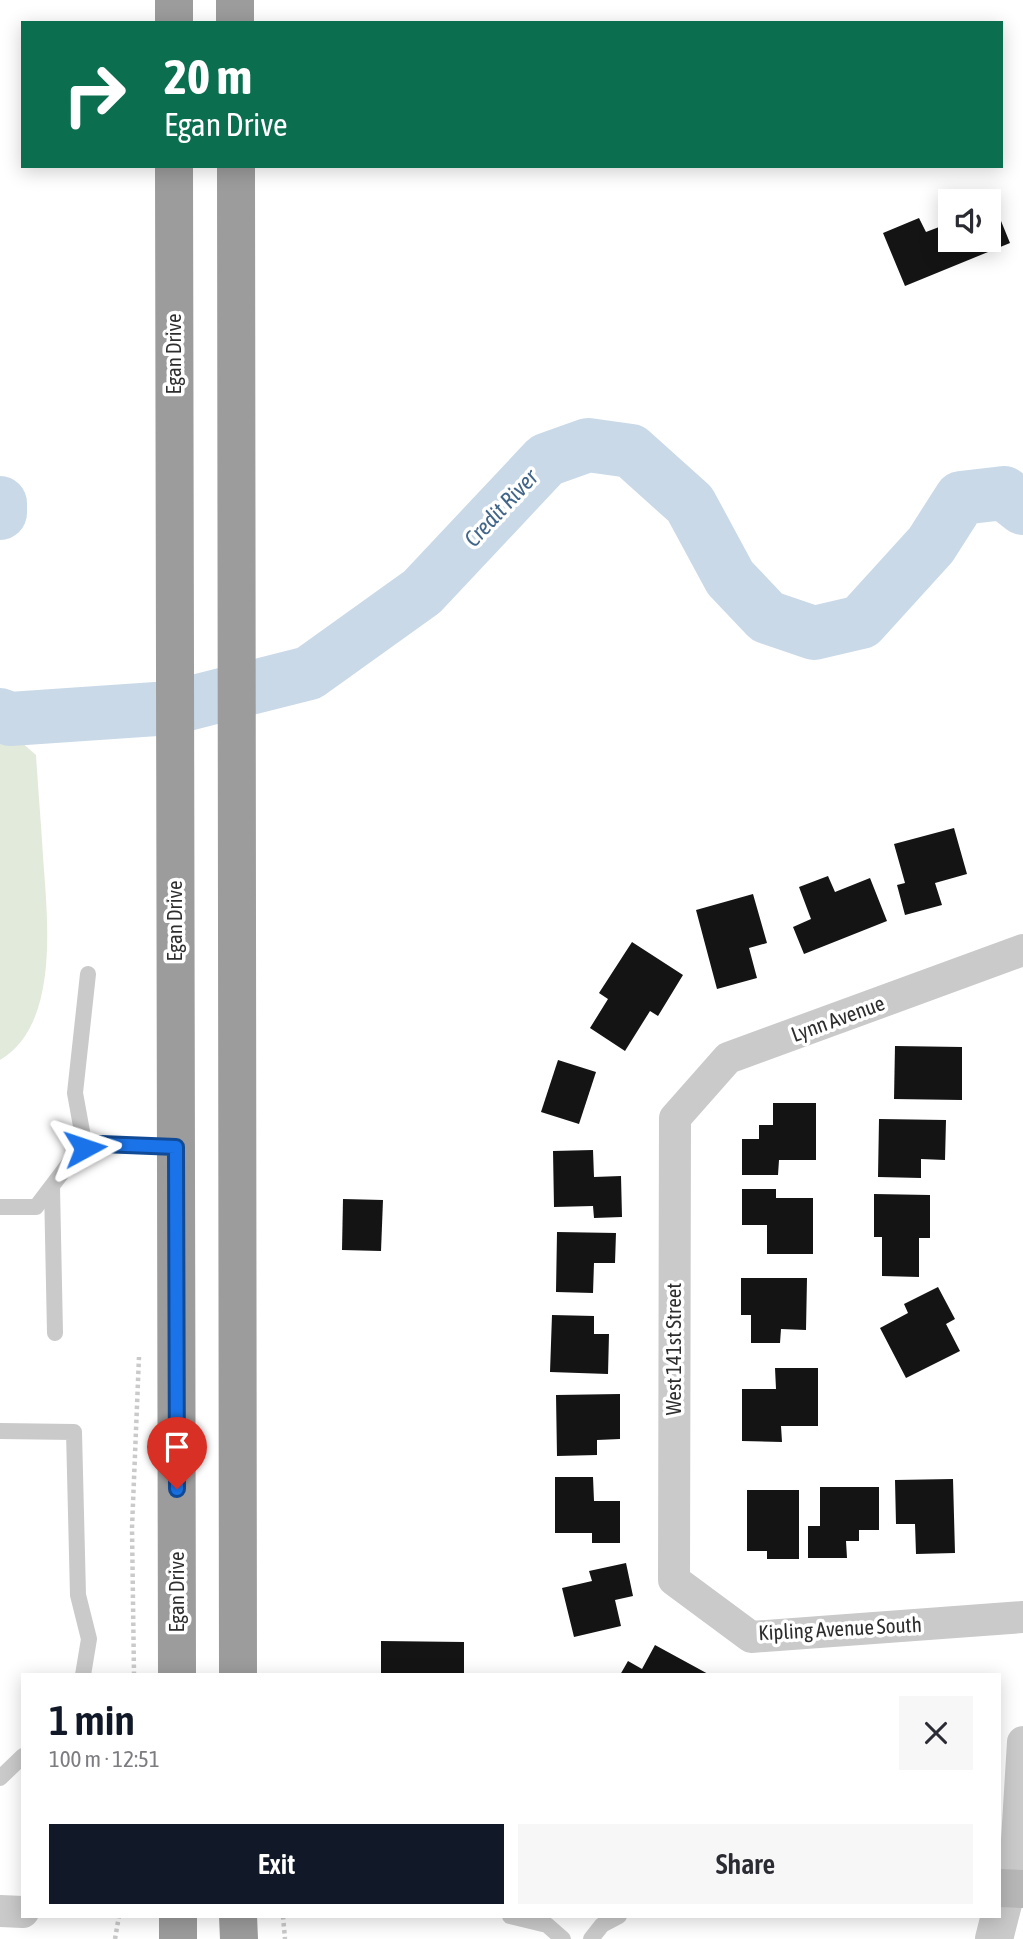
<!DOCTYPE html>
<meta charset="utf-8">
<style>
:root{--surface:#fff;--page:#f7f7f7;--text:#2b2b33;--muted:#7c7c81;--accent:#111827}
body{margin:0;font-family:"Asap Condensed",sans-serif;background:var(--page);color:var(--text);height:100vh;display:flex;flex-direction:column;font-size:26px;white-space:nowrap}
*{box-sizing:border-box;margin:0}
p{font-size:23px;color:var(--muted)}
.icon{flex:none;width:38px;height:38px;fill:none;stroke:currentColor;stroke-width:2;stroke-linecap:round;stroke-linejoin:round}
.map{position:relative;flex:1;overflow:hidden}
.drawer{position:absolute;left:21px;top:1673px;width:980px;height:245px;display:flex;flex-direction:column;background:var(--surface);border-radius:0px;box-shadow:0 4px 18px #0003}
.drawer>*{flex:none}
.banner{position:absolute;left:21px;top:21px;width:982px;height:147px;border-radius:0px;box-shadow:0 4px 18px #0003;background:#0b6e4f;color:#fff;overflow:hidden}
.buttons{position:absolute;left:938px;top:189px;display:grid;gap:14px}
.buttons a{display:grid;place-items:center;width:63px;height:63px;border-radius:0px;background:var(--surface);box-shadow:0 4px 18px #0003;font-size:35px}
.pin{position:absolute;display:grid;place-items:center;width:60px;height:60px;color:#fff;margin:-72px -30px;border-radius:50% 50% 50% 0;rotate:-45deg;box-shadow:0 0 7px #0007}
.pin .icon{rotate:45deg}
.me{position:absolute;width:77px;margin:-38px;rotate:85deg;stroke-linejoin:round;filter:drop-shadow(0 0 5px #0008)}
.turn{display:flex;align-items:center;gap:24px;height:147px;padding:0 28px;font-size:32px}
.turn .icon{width:91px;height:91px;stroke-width:2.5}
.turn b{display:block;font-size:49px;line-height:60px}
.round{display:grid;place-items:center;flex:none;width:74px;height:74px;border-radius:0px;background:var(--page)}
.summary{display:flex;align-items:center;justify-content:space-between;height:119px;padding:0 28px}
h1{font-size:42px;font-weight:600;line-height:52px;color:var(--accent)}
.primary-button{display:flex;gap:14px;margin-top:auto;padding:14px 28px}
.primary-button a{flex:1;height:80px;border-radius:0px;background:var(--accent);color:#fff;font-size:28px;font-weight:600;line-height:80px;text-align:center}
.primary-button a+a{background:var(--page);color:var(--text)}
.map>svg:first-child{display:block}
.green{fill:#e2eadc}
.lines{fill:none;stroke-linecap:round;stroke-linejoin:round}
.river{stroke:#c9d9e8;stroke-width:54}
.building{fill:#141414}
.path{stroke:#cacaca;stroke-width:4.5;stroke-dasharray:3.5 3.5;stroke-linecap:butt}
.service{stroke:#cacaca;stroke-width:16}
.minor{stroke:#cacaca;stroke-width:32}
.tertiary{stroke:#cacaca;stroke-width:38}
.secondary{stroke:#b7b7b7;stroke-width:38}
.trunk{stroke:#9c9c9c;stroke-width:38}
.route-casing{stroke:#114b97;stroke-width:18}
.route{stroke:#1a73e8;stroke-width:12}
.labels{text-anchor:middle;stroke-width:7;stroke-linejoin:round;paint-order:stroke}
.street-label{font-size:21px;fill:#2d2d2d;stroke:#fff}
.water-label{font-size:23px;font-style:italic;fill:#426689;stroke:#fff}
</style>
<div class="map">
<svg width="1023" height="1939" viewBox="0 0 1023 1939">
<rect width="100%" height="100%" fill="#fff"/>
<path class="green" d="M0,739L21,742L36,755C38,788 41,822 43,856C47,916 61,1024 0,1060Z"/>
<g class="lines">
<g class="river">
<polyline points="0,503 0,513"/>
<polyline points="0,715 10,719 171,708 309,673 422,592 546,460 588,445 631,451 690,504 730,578 767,617 814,633 861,622 931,545 961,498 1004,493 1023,508"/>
</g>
</g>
<g class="building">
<polygon points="990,194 1010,243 905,286 883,233 919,218 926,232 947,224 944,214 950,211 950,240 989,240 989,201 974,201"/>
<polygon points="954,828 967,874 935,883 942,905 905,915 897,885 905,883 894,844"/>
<polygon points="828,876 835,892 870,878 887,921 804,954 793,927 811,919 799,887"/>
<polygon points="753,894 767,943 749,948 757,978 717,989 696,910"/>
<polygon points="632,942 683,975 658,1016 650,1011 625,1051 590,1028 608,999 599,993"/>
<polygon points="895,1046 962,1047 962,1100 894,1099"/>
<polygon points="558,1060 596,1072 579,1124 541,1112"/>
<polygon points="773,1103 816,1103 816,1160 779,1160 778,1175 742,1175 742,1139 759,1139 759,1125 773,1125"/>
<polygon points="879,1119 946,1120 945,1160 921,1159 921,1178 878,1177"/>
<polygon points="593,1150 594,1177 621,1176 622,1217 594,1218 593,1206 554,1207 553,1151"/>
<polygon points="742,1189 776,1189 776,1198 813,1198 813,1254 767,1254 767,1225 742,1225"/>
<polygon points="874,1194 930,1195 930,1238 919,1238 919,1277 882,1276 882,1237 874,1237"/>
<polygon points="343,1199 383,1200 381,1251 342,1250"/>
<polygon points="557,1232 616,1233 615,1263 594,1263 593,1293 556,1292"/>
<polygon points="741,1278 807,1278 806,1330 781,1329 780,1343 751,1343 751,1315 741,1315"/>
<polygon points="938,1287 955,1319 946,1324 960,1351 906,1378 880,1328 908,1313 904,1304"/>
<polygon points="552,1315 594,1316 594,1334 609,1334 608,1374 550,1372"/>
<polygon points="775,1368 818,1368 818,1426 781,1426 782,1442 742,1441 742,1389 776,1389"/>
<polygon points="620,1394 620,1439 597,1440 597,1455 557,1456 556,1395"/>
<polygon points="555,1477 593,1477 594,1501 620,1501 620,1543 592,1543 592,1533 555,1533"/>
<polygon points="953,1479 955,1553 916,1554 915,1524 896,1524 895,1480"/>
<polygon points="820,1487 879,1487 879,1530 859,1530 859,1541 846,1541 847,1558 808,1558 808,1526 820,1526"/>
<polygon points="747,1490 799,1490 799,1559 767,1559 767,1551 747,1551"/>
<polygon points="626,1563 633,1596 615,1600 621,1626 574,1637 562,1588 592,1581 589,1571"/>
<polygon points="381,1641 464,1642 464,1675 381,1675"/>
<polygon points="655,1645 710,1675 620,1675 628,1661 642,1669"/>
</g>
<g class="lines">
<g class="path">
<polyline points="134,1675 132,1528 139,1357"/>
<polyline points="283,1916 285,1939"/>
<polyline points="115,1939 119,1916"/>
</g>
<g class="service">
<polyline points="85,1148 75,1093 88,974"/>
<polyline points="52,1187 55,1333"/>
<polyline points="0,1207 36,1207 80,1149 101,1144 176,1147"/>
<polyline points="0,1431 74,1432 78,1595 89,1639 83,1675"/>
<polyline points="0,1778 23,1756"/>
<polyline points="510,1916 547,1925 563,1939"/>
<polyline points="591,1939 602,1925 619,1916"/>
</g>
<g class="minor">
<polyline points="1023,950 728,1058 675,1118 674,1580 751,1637 1023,1617"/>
<polyline points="1007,1888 1017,1840 1023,1742"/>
<polyline points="0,1911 23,1912"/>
</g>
<polyline class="tertiary" points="994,1939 1007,1888"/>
<polyline class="secondary" points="999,1888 1023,1889"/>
<g class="trunk">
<polyline points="174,0 174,23"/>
<polyline points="235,0 235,23"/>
<polyline points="174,166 177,1675"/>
<polyline points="236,166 238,1675"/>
<polyline points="238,1916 239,1939"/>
<polyline points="178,1939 178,1916"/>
</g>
</g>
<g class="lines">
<defs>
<polyline id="route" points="85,1148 101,1144 176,1147 177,1489"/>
</defs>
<use href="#route" class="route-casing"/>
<use href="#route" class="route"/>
</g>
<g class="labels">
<g class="street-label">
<text transform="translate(174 354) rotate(-90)" y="7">Egan Drive</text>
<text transform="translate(175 921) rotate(-90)" y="7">Egan Drive</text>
<text transform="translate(838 1019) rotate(-20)" y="7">Lynn Avenue</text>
<text transform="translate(674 1349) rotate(-90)" y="7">West 141st Street</text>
<text transform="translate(177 1592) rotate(-90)" y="7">Egan Drive</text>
<text transform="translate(840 1629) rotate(-3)" y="7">Kipling Avenue South</text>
</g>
<g class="water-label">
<text transform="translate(501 508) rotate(-47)" y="8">Credit River</text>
</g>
</g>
</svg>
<div class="buttons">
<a><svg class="icon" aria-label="sound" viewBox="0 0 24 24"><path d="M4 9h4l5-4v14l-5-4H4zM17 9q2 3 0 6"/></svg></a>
</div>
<div class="pin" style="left:177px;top:1489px;background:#d93025"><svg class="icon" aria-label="arrive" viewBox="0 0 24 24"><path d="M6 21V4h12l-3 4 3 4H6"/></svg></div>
<svg class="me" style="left:85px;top:1148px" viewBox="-20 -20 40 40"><path d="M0-17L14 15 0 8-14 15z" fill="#1a73e8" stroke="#fff" stroke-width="4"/></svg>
<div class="banner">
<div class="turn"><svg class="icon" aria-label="right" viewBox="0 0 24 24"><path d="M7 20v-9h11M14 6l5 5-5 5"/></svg><div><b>20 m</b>Egan Drive</div></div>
</div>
<section class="drawer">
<div class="summary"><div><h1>1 min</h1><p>100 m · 12:51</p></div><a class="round"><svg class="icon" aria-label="close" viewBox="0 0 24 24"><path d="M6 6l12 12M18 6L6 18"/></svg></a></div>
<div class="primary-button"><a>Exit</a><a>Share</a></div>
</section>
</div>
